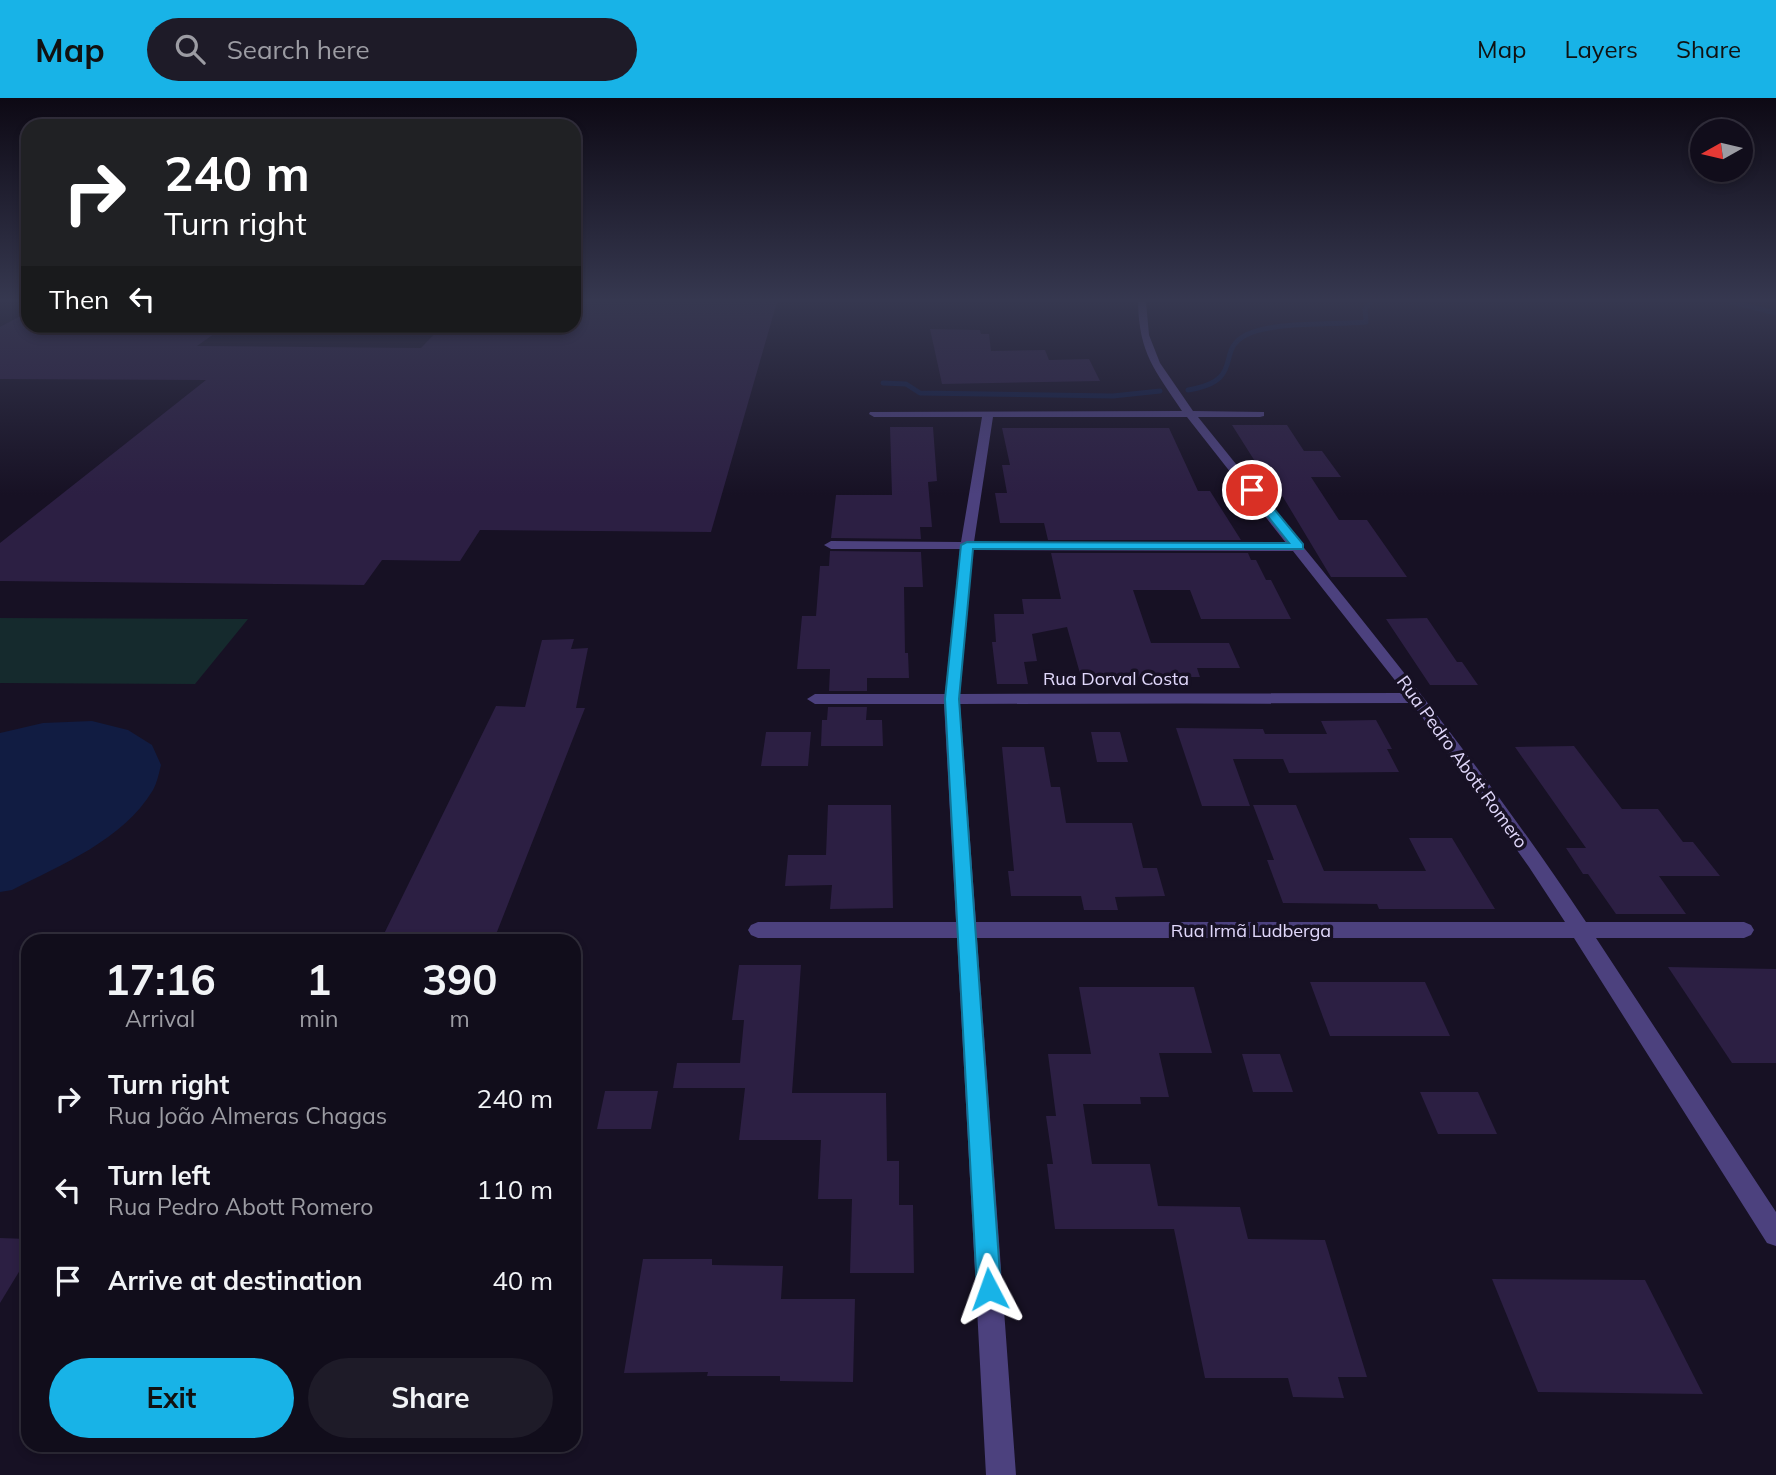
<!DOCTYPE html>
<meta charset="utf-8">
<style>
:root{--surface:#110d1b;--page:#1e1b28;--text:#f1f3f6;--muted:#9c9ca3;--line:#302d3a;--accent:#18b3e7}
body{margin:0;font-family:Mulish,sans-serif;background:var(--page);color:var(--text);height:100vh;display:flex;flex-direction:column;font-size:26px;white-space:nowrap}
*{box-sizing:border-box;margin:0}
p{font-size:23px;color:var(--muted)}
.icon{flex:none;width:38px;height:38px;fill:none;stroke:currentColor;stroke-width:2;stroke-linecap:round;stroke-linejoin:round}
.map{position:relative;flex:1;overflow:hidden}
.sheet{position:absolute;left:21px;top:836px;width:560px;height:518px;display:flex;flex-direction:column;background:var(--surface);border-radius:21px;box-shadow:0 4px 10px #0003,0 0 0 2px var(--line)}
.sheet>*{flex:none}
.guide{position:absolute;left:21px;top:21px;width:560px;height:214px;border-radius:21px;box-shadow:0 4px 10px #0003,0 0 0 2px var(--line);background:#202124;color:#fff;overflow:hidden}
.needle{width:46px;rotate:262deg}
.tools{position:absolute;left:1690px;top:21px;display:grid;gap:14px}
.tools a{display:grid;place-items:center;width:63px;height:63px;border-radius:50%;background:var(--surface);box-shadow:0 4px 10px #0003,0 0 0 2px var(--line);font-size:35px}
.pin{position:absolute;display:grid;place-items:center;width:60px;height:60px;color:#fff;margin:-30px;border:4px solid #fff;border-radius:50%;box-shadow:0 2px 7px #0007}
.me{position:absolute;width:77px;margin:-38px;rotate:356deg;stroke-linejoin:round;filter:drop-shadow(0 0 5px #0008)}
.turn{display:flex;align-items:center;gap:24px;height:147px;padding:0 28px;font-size:32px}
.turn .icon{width:91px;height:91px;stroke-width:2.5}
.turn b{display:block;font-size:49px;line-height:60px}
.then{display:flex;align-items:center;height:66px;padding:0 28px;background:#0003;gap:14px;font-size:26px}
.eta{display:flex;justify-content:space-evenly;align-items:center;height:119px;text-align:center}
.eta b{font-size:42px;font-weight:700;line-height:49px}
.cta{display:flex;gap:14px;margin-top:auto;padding:14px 28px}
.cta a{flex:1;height:80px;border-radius:42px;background:var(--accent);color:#111;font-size:28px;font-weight:700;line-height:80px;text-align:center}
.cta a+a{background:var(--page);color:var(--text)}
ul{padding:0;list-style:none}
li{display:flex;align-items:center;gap:21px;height:91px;padding:0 28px}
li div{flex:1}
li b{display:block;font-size:26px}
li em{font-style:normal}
header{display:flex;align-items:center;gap:42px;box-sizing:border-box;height:98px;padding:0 35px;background:var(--accent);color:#111}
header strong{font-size:33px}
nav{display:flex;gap:38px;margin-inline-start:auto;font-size:24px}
.search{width:490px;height:63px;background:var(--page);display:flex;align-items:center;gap:18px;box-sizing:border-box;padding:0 24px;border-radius:38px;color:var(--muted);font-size:26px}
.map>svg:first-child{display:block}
.green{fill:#152a2d}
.water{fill:#111c42}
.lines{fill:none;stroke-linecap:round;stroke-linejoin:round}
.stream{stroke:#111c42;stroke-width:5}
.building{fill:#2c1f43}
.minor{fill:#4c417e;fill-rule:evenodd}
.route{fill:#18b3e7;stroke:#107496;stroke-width:2}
.labels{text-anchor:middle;stroke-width:7;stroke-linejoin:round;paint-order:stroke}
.street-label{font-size:18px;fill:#e1d8fb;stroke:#171124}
</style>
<header>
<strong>Map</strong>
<div class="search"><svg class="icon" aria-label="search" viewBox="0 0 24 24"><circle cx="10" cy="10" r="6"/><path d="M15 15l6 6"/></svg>Search here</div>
<nav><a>Map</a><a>Layers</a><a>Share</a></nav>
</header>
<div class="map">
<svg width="1776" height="1377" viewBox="0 0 1776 1377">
<rect width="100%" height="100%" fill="#171124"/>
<polygon class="green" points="0,520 248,521 195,586 0,585"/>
<path class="water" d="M92,623L128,632L152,647L161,667C159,675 157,685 153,692C123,742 61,767 12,792L0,794V635L43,625Z"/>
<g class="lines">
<g class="stream">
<polyline points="1732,204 1776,215"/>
<polyline points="883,285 906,286 920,295 1113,298 1160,293"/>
<path d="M1188,292C1247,282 1214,253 1246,237C1274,223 1334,227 1366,224L1365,211L1370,204"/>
</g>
</g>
<g class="building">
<polygon points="574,204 777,204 711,434 480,432 460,463 382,462 364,487 0,483 0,445 206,282 0,281 0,229 28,214 28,228 225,228 197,248 421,250 442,228 574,228"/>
<polygon points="930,231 980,232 981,236 989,236 991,253 1045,252 1049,262 1089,261 1100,283 942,286"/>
<polygon points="1232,327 1287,327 1304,353 1322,353 1341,379 1311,379 1339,422 1367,422 1407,479 1331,479 1271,379 1267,379 1259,365 1256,365"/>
<polygon points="890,329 933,329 937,383 928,384 932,429 920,429 921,441 831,440 836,397 892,397"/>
<polygon points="1002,330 1169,330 1198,393 1210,393 1241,442 1048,442 1044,425 1000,425 995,395 1007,395 1002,367 1010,367"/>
<polygon points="830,453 921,454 923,489 904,489 905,555 908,555 909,580 867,580 867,593 829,593 830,571 797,571 802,518 816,518 820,468 829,468"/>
<polygon points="1051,455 1248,455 1251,462 1256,462 1266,482 1271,482 1291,521 1201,521 1190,492 1133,492 1151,545 1229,545 1240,570 1197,570 1200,579 1081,579 1067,529 1032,536 1037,563 1024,564 1028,586 997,586 992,544 996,544 994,516 1024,516 1022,501 1061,501"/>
<polygon points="1427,520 1457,564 1462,564 1478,587 1430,587 1386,521"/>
<polygon points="574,541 571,551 588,550 576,610 585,610 493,844 380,844 496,608 525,609 542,542"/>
<polygon points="828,609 867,609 866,622 882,622 883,648 821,648 822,622 827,622"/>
<polygon points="1376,622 1392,651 1387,651 1399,674 1289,675 1283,661 1233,661 1250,708 1202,708 1176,630 1263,631 1265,636 1327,636 1321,623"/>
<polygon points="766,634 811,634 808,668 761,668"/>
<polygon points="1091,634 1120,634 1128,664 1097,664"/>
<polygon points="1574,648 1622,711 1658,711 1683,744 1693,744 1720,778 1659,778 1686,816 1616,816 1588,776 1583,776 1566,750 1586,750 1515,649"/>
<polygon points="1002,649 1044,649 1051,689 1060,689 1066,725 1132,725 1143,770 1157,770 1165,798 1115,799 1118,812 1084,812 1081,798 1011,798 1008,773 1014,773"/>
<polygon points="828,707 891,707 893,810 830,811 832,787 785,788 788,757 826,757"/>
<polygon points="1253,707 1296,707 1324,773 1426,773 1409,740 1452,740 1495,811 1379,811 1377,806 1283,805 1267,762 1274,762"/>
<polygon points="739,867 801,867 792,995 886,995 887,1063 899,1063 899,1107 913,1107 914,1175 850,1175 852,1101 818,1101 821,1042 739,1042 745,990 673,990 677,965 740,965 744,922 732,922"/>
<polygon points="1668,869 1776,871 1776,965 1732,965"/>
<polygon points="1310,884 1425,884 1450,938 1330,938"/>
<polygon points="1079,889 1194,889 1212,955 1159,955 1169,999 1140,999 1141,1006 1083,1006 1092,1066 1150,1066 1158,1108 1240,1109 1248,1141 1325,1142 1367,1279 1338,1279 1344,1300 1293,1299 1288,1280 1205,1280 1174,1131 1055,1131 1047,1066 1053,1066 1046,1018 1056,1018 1048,956 1091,956"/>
<polygon points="1242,956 1280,956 1293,994 1253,994"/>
<polygon points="605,993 658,993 651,1031 597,1031"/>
<polygon points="1420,994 1478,994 1497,1036 1438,1036"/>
<polygon points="0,1140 28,1141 28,1159 0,1205"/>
<polygon points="643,1161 712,1161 712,1167 783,1168 781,1201 855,1201 853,1284 780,1283 780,1278 707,1278 708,1274 624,1275"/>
<polygon points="1492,1181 1645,1182 1703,1296 1538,1294"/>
</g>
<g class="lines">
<path class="minor" d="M1138,204H1146L1149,237L1160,265L1193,313L1264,314V318L1260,319H1198C1331,484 1468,646 1586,824H1744L1751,827L1754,832L1751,837L1744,840H1596L1776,1114V1148L1767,1145L1574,840H977L1016,1377H986L957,840H758L751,837L748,832L751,827L758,824H956L944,606H815L807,601L815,596H945L960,451H831L824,447L831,443L961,444L982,319H874L869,316L870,314L1182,313C1155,272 1139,256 1138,204ZM993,319H1187L1286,445L974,444ZM973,452L1293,453L1405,595L960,596ZM1412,605L1529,769L1565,824H976L960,606Z"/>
</g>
<linearGradient id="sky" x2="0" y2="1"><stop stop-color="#0d0914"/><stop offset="0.51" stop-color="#363850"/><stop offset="1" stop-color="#363850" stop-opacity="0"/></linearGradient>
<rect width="1776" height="397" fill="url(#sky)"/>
<polygon class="route" points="1252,388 1256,389 1303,446 1303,451 973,451 959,601 1001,1191 997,1199 989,1203 980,1199 977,1191 945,601 961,447 967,444 1289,445 1247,392"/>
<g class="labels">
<g class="street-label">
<text x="1116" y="587">Rua Dorval Costa</text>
<text transform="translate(1462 664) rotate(54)" y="6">Rua Pedro Abott Romero</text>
<text x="1251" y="839">Rua Irmã Ludberga</text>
</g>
</g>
</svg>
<div class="tools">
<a><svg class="needle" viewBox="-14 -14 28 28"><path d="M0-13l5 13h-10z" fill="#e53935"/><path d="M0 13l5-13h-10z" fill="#9c9ca3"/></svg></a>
</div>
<div class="pin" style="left:1252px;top:392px;background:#d93025"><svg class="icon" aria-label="arrive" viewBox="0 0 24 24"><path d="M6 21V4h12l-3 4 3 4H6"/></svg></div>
<svg class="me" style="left:989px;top:1191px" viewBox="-20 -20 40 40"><path d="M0-17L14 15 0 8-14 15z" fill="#18b3e7" stroke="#fff" stroke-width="4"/></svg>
<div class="guide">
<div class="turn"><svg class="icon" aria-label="right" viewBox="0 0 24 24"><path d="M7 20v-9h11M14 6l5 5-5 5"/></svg><div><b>240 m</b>Turn right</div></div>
<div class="then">Then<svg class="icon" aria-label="left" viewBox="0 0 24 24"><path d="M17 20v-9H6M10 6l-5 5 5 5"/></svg></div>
</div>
<section class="sheet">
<div class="eta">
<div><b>17:16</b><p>Arrival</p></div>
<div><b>1</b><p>min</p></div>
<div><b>390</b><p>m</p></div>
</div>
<ul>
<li><svg class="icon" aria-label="right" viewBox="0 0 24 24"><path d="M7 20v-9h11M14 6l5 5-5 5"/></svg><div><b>Turn right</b><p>Rua João Almeras Chagas</p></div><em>240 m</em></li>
<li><svg class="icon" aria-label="left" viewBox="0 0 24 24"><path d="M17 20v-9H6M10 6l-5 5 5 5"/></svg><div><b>Turn left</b><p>Rua Pedro Abott Romero</p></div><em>110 m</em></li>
<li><svg class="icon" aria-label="arrive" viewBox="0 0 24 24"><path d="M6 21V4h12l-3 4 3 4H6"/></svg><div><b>Arrive at destination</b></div><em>40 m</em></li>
</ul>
<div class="cta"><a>Exit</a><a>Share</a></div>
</section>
</div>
